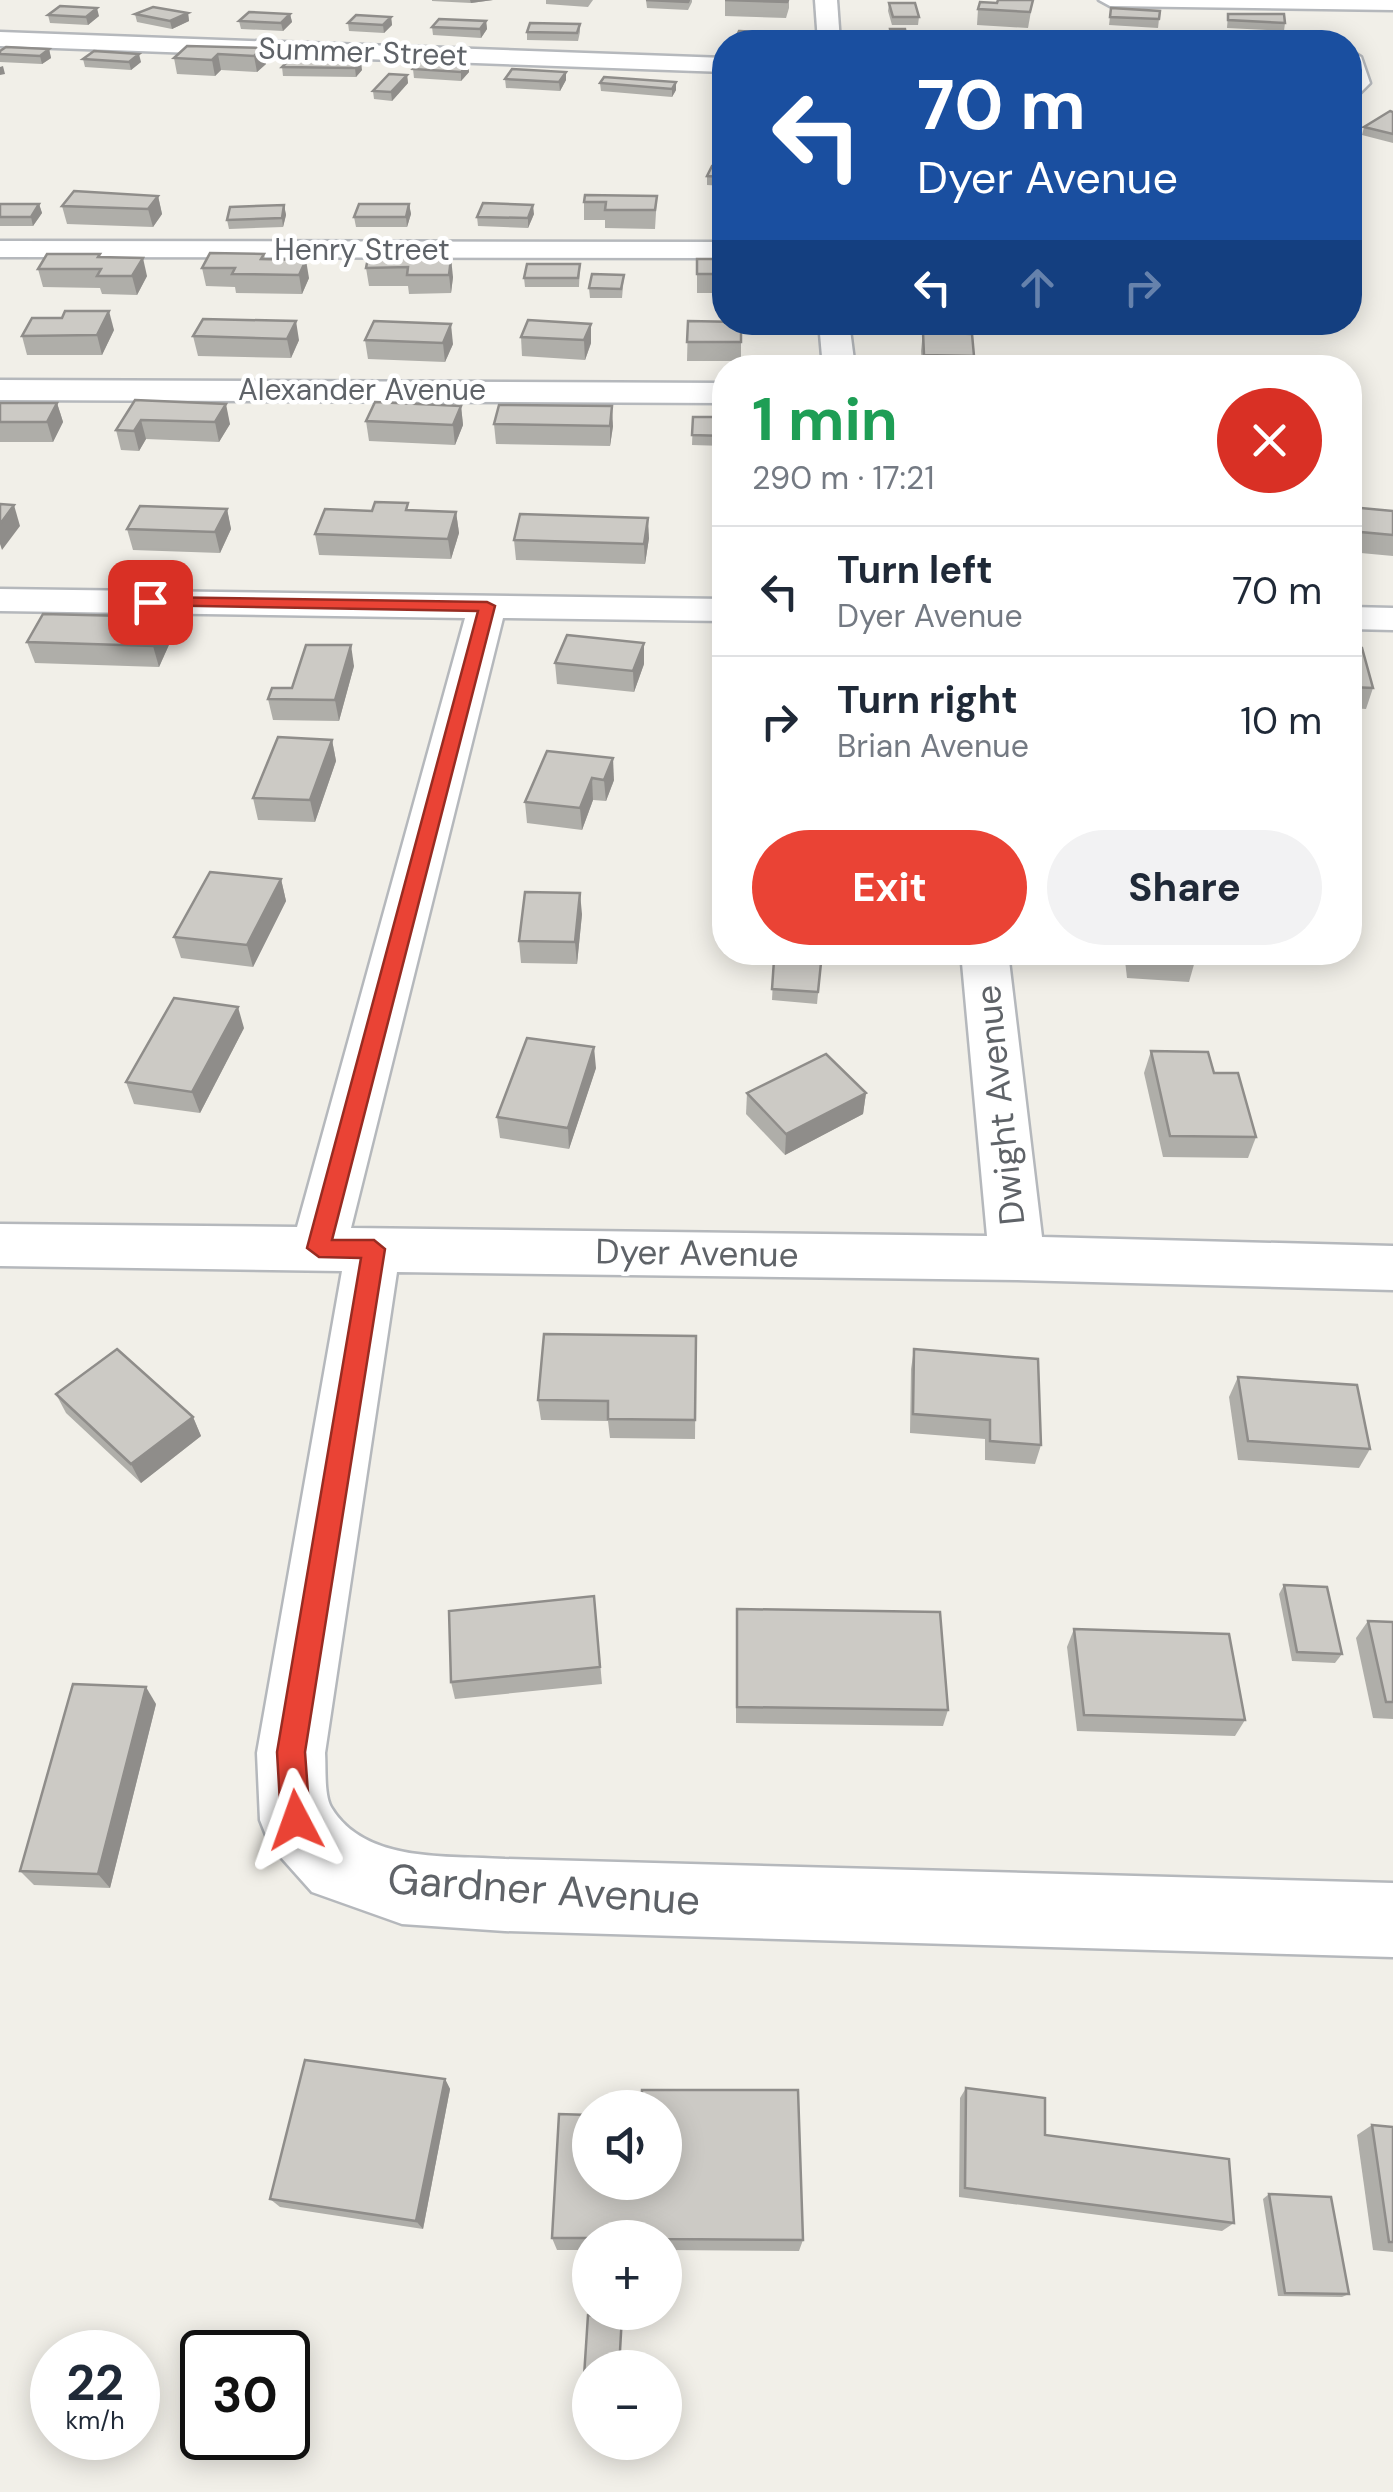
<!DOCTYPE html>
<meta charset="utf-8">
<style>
:root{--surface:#fff;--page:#f2f2f3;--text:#1f2937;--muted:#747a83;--line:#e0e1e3;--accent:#ea4335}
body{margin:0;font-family:"DM Sans",sans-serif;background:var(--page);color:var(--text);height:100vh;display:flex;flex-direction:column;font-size:38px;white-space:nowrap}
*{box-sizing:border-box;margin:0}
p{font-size:32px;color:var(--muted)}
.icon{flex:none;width:55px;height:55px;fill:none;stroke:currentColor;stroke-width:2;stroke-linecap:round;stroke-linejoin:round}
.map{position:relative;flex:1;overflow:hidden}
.details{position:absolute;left:712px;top:355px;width:650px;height:610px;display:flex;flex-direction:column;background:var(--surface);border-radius:40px;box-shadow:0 5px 25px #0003}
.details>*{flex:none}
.guide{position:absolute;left:712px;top:30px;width:650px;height:305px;border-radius:40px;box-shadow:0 5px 25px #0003;background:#1a4fa0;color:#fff;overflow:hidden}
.buttons{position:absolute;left:572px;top:2090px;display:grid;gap:20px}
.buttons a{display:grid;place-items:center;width:110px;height:110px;border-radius:50%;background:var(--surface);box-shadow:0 5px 25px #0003;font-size:50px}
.speed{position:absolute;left:30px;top:2330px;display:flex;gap:20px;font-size:50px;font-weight:700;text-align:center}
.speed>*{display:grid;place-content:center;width:130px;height:130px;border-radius:50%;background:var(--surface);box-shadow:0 5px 25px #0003;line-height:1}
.speed small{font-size:25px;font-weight:400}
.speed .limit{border:5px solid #111;border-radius:15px;background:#fff;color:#111}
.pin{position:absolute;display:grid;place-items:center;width:85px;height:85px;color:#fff;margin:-42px;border-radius:20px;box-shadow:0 5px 15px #0006}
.me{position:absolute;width:110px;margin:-55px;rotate:356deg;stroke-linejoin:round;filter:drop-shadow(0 0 8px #0008)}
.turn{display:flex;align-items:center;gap:35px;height:210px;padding:0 40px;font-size:45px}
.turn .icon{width:130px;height:130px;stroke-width:2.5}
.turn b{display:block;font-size:70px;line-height:85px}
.lanes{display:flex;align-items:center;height:95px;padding:0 40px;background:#0003;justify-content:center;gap:50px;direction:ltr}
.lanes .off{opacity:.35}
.round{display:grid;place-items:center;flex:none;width:105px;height:105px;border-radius:52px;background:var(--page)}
.head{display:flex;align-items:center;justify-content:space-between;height:170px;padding:0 40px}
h1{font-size:60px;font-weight:700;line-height:75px;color:#1e9e55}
.action{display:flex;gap:20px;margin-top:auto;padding:20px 40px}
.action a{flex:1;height:115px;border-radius:60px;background:var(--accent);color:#fff;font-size:40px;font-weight:700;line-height:115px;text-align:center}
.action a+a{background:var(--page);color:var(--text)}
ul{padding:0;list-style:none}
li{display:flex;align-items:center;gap:30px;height:130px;padding:0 40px;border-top:2px solid var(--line)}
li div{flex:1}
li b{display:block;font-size:38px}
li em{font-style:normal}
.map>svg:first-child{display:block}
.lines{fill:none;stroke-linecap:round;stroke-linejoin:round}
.minor-casing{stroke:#b5b8bc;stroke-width:5}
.minor{fill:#fff;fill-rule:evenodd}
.wall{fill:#afaea9}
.shaded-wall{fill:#8f8d8a}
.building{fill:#cccac5;stroke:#8f8d8a;stroke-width:2.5}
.route{fill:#ea4335;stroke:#982c22;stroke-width:2.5}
.labels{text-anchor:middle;stroke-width:9;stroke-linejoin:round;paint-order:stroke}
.far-street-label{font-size:30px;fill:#5f6368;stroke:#fff}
.street-label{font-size:35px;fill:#5f6368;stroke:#fff}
.near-street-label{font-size:42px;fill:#5f6368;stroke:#fff}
</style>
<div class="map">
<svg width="1393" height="2492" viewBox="0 0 1393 2492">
<rect width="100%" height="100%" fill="#f1efe8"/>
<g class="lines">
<defs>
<g id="minor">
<polygon points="815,0 837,0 840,42 818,42"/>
<polygon points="1099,0 1393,0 1393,10 1110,6"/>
<polygon points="0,32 725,58 725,72 0,46"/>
<polygon points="1350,50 1361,57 1370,83 1358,95 1350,97"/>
<polygon points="0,241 725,242 725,258 0,257"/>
<polygon points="819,322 849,322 855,368 823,368"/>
<polygon points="0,380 725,383 725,403 0,400"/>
<path d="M0,589L725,599V621L503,618L351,1228L987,1236L961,952H1008L1042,1237L1393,1246V1290L1017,1280L397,1272L325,1753C326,1768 324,1795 331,1807C365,1864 448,1855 505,1859L1393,1883V1957L505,1931L402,1924L312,1892L270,1845L260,1820L257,1753L342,1271L0,1266V1224L297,1227L465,618L0,611Z"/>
<polygon points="1350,607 1393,608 1393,630 1350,629"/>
</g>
</defs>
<use href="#minor" class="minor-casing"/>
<use href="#minor" class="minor"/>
</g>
<g class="wall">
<polygon points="432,0 493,0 471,3 432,1"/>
<polygon points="546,0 593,0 588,7 546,4"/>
<polygon points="646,0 692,0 692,2 688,10 647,8"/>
<polygon points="725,0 789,0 789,8 786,18 725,16"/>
<polygon points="1033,0 1028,28 977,25 978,9 997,3"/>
<polygon points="889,3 919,17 918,25 892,25 888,11"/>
<polygon points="1111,8 1159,19 1158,28 1109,25"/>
<polygon points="188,13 189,21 172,29 137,22 135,14"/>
<polygon points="290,14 292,22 283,31 241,29 239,21"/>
<polygon points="1228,14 1285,23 1284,31 1227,28"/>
<polygon points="48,15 99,16 88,25 50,23"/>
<polygon points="391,17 392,25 384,33 349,31 348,23"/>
<polygon points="486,21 487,29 481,38 433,35 432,27"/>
<polygon points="580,24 580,32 578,41 527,40 527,32"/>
<polygon points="263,48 266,64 257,72 221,70 215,76 177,74 174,58"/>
<polygon points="49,49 51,58 42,64 0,62 0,51"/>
<polygon points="291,58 362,70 356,77 283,76 282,67"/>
<polygon points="83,59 141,62 131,70 85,67"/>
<polygon points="468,64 469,72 461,81 414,78 413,69"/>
<polygon points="725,66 725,91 721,91 722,74"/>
<polygon points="407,75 408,83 392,101 374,99 373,91"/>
<polygon points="604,77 676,90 672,97 601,91 600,83"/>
<polygon points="505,79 566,80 560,91 506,88"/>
<polygon points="1393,112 1393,143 1362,135 1364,127"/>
<polygon points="725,167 725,186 707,185 707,176"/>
<polygon points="158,196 162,214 153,227 67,224 62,206"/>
<polygon points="657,196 655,229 605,228 605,220 584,220 584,202"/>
<polygon points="0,204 39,204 42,213 33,226 0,226"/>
<polygon points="409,204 411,214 407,227 356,227 354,217"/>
<polygon points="284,205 286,215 283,227 229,229 227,220"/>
<polygon points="534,214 528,228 478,226 477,217"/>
<polygon points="264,254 265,259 309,278 302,294 236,293 235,287 206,286 202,268"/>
<polygon points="100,257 147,276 137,295 102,294 100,288 43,287 38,269"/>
<polygon points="425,259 453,277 451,293 409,294 408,286 369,286 366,268"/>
<rect x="697" y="259" width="28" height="34"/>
<polygon points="580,264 579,287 525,287 524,278"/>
<polygon points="624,275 622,298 590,298 589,288"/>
<polygon points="203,319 299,340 291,358 198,356 193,336"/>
<polygon points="528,320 591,343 585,360 522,356 521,337"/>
<polygon points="688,321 741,322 741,361 687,361"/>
<polygon points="114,330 102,355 27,355 22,336"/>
<polygon points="923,332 974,356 973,368 922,368 921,351"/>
<polygon points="365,340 453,344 445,362 368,359"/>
<polygon points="135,400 230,424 219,442 146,439 139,451 121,450 116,430"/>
<polygon points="0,403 57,403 63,422 53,442 0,442"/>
<polygon points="461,406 463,425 455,445 369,441 366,421"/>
<polygon points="693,417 725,417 725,446 692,445"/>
<polygon points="494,424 613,426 610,446 496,444"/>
<polygon points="1350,507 1393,511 1393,556 1350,552"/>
<polygon points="227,509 231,529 220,553 133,550 127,529"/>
<polygon points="409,511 456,512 459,533 451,559 319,555 315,534"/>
<polygon points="649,538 645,564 516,560 514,540"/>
<polygon points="172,638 159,667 35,663 27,642"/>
<polygon points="1350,647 1373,688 1366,709 1350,708"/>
<polygon points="555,663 644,664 634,692 557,684"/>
<polygon points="354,666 339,721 273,720 268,699 292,688"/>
<polygon points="332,740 336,761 315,822 258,820 253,798"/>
<polygon points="547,751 614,780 606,801 593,800 582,830 527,823 525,802"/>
<polygon points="281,879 286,901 253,967 181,958 174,937"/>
<polygon points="582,914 577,964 521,963 519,941"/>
<polygon points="1124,952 1194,952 1195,961 1189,982 1127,978"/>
<polygon points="774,960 821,963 817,1004 772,1000"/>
<polygon points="244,1028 200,1113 134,1104 126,1082"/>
<polygon points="1151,1051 1214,1073 1256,1137 1248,1158 1163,1157 1144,1073"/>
<polygon points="596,1068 569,1149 500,1138 497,1117"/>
<polygon points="747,1093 866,1093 863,1114 785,1155 746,1114"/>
<polygon points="696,1336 695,1439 610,1438 608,1421 541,1420 538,1400"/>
<polygon points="914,1349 1041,1445 1035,1464 985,1460 985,1439 910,1433 911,1369"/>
<polygon points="1238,1377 1370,1449 1359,1468 1238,1460 1229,1397"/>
<polygon points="56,1394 193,1417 201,1436 141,1483 66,1413"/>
<polygon points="1284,1585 1342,1654 1335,1663 1292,1661 1279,1594"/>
<polygon points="594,1596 602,1684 455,1699 451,1682"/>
<polygon points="1368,1621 1393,1622 1393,1719 1373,1718 1356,1638"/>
<polygon points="736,1627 948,1710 943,1726 736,1723"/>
<polygon points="1074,1629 1245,1720 1235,1736 1077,1731 1067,1647"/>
<polygon points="156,1704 110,1888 34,1885 20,1871"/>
<polygon points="445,2079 450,2089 423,2229 280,2207 270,2199"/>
<polygon points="966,2088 1045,2135 1234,2223 1222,2231 959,2197 960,2098"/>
<polygon points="1372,2125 1393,2127 1393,2252 1373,2250 1357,2135"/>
<polygon points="665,2182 803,2240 799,2251 665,2250 665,2238 590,2238 590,2250 557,2250 552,2238"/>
<polygon points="1269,2194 1349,2294 1342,2297 1278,2296 1263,2199"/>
</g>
<g class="shaded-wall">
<polygon points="470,0 493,0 471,3"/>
<polygon points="97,8 99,16 88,25 86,17"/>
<polygon points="188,13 189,21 172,29 170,21"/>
<polygon points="290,14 292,22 283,31 281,23"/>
<polygon points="391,17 392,25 384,33 383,25"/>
<polygon points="486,21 487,29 481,38 480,29"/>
<polygon points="263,48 266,64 257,72 254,56"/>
<polygon points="49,49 51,58 42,64 40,56"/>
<polygon points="139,54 141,62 131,70 129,62"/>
<polygon points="218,54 221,70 215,76 212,60"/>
<polygon points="361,61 362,70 356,77 355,68"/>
<polygon points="468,64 469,72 461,81 461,72"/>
<polygon points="3,66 5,74 0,75 0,67"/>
<polygon points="566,72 566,80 560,91 559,82"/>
<polygon points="407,75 408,83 392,101 391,92"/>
<polygon points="676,82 676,90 672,97 672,89"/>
<polygon points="158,196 162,214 153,227 148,209"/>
<polygon points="39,204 42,213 33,226 31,217"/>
<polygon points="409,204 411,214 407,227 406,217"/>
<polygon points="284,205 286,215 283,227 282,218"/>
<polygon points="533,205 534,214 528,228 528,218"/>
<polygon points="143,258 147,276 137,295 132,276"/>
<polygon points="451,258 453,277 451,293 449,275"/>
<polygon points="306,260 309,278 302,294 299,275"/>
<polygon points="109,311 114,330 102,355 97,335"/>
<polygon points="296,321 299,340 291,358 287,339"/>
<polygon points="451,324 453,344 445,362 443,343"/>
<polygon points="591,324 591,343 585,360 584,340"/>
<polygon points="57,403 63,422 53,442 47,422"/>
<polygon points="226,404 230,424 219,442 215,422"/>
<polygon points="461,406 463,425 455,445 453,425"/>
<polygon points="612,406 613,426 610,446 610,426"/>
<polygon points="141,420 146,439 139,451 134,431"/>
<polygon points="14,505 20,526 2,550 0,544 0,524"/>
<polygon points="227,509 231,529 220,553 215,532"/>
<polygon points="456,512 459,533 451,559 448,539"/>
<polygon points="648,518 649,538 645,564 644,544"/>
<polygon points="167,617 172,638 159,667 153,646"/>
<polygon points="644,643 644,664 634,692 633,671"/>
<polygon points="351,645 354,666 339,721 335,700"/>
<polygon points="332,740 336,761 315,822 310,800"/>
<polygon points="613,758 614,780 606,801 604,780"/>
<polygon points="592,778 593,800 582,830 580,808"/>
<polygon points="281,879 286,901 253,967 247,945"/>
<polygon points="580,893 582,914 577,964 575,942"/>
<polygon points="238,1007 244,1028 200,1113 192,1092"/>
<polygon points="594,1047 596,1068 569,1149 568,1128"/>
<polygon points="866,1093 863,1114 785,1155 786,1134"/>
<polygon points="193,1417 201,1436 141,1483 131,1464"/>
<polygon points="146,1687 156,1704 110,1888 98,1874"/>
<polygon points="445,2079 450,2089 423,2229 416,2221"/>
</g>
<g class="building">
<polygon points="646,0 689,0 688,2"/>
<polygon points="725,0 788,0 787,2"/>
<polygon points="998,0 1033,0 1030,12 978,9 980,2 997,3"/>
<polygon points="889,3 915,3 919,17 893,17"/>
<polygon points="60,6 97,8 86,17 48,15"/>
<polygon points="153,7 188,13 170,21 135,14"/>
<polygon points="1111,8 1160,11 1159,19 1110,17"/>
<polygon points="249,12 290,14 281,23 239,21"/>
<polygon points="1228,14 1284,14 1285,23 1228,20"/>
<polygon points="356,15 391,17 383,25 348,23"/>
<polygon points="439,19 486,21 480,29 432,27"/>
<polygon points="530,23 580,24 577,33 527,32"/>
<polygon points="890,29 905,29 907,42 892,42"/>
<polygon points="739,31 781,33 778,42 735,40"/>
<polygon points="187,46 263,48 254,56 218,54 212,60 174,58"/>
<polygon points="6,47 49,49 40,56 0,54 0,51"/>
<polygon points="94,51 139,54 129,62 83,59"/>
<polygon points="291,58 361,61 355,68 282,67"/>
<polygon points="421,61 468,64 461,72 413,69"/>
<polygon points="512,69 566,72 559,82 505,79"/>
<polygon points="389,74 407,75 391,92 373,91"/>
<polygon points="604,77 676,82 672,89 600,83"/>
<polygon points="1390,111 1393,112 1393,134 1364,127"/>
<polygon points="712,166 725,167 725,177 707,176"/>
<polygon points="74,191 158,196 148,209 62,206"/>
<polygon points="585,195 657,196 655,210 605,210 606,202 584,202"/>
<polygon points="483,203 533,205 528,218 477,217"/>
<polygon points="0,204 39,204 31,217 0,217"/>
<polygon points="359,204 409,204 406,217 354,217"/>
<polygon points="284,205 282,218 227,220 230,207"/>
<polygon points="424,252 423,259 451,258 449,275 407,275 408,267 366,268 369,253"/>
<polygon points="210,253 264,254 261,259 306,260 299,275 232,274 235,268 202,268"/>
<polygon points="47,254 100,254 98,257 143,258 132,276 97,276 101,269 38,269"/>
<rect x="697" y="259" width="28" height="15"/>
<polygon points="527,264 580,264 578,278 524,278"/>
<polygon points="592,274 624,275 621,289 589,288"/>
<polygon points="65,311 109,311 97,335 22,336 32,318 62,318"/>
<polygon points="203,319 296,321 287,339 193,336"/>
<polygon points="528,320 591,324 584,340 521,337"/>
<polygon points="374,321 451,324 443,343 365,340"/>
<polygon points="688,321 741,322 741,342 687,342"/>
<polygon points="923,332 972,334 974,356 924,355"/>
<polygon points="135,400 226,404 215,422 141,420 134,431 116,430"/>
<polygon points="375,402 461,406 453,425 366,421"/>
<polygon points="0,403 57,403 47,422 0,422"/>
<polygon points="499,405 612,406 610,426 494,424"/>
<polygon points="693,417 725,417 725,436 692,435"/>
<polygon points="375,502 408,503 406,510 456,512 448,539 315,534 325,509 372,511"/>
<polygon points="0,504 14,505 0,524"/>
<polygon points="140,506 227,509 215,532 127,529"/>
<polygon points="1350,507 1393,511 1393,535 1350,531"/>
<polygon points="520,514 648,518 644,544 514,540"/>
<polygon points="43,614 167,617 153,646 27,642"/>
<polygon points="567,635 644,643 633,671 555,663"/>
<polygon points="306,645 351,645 335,700 268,699 272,688 292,688"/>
<polygon points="1350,647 1362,648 1373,688 1350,687"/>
<polygon points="278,737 332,740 310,800 253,798"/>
<polygon points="547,751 613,758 604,780 592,778 580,808 525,802"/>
<polygon points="210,872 281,879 247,945 174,937"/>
<polygon points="525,892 580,893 575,942 519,941"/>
<polygon points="1132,952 1194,952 1195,961 1132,956"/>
<polygon points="774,960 821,963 818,992 772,989"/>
<polygon points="174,998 238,1007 192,1092 126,1082"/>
<polygon points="527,1038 594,1047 568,1128 497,1117"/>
<polygon points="1151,1051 1208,1052 1214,1073 1238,1073 1256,1137 1170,1136"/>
<polygon points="826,1054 866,1093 786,1134 747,1093"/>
<polygon points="544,1334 696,1336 695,1420 608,1419 608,1401 538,1400"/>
<polygon points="117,1349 193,1417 131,1464 56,1394"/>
<polygon points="914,1349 1038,1359 1041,1445 990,1441 990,1420 913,1414"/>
<polygon points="1238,1377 1357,1385 1370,1449 1248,1441"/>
<polygon points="1284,1585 1327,1587 1342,1654 1297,1652"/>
<polygon points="594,1596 600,1667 451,1682 449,1611"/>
<polygon points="737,1609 940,1612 948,1710 737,1707"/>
<polygon points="1368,1621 1393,1622 1393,1702 1386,1702"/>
<polygon points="1074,1629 1229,1634 1245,1720 1084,1715"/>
<polygon points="73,1684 146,1687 98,1874 20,1871"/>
<polygon points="305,2060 445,2079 416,2221 270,2199"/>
<polygon points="966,2088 1045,2098 1045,2135 1229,2159 1234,2223 965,2188"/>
<polygon points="642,2090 798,2090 803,2240 665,2239 665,2238 552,2238 559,2114 590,2115 590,2182 665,2182 665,2108 641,2108"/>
<polygon points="1372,2125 1393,2127 1393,2242 1389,2242"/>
<polygon points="1269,2194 1331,2197 1349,2294 1285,2293"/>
<polygon points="588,2315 622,2316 619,2368 590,2368 590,2392 583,2392"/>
</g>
<polygon class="route" points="150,597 487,602 495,606 332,1240 374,1240 385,1249 305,1752 310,1820 306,1831 296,1835 285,1831 281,1820 277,1752 361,1258 319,1257 307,1248 478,611 144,605 142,602"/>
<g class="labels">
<g class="far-street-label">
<text transform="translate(363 52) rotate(2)" y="10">Summer Street</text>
<text x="362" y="260">Henry Street</text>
<text x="362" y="400">Alexander Avenue</text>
</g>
<g class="street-label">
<text transform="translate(1000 1105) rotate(-96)" y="12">Dwight Avenue</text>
<text transform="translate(697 1253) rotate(1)" y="12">Dyer Avenue</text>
</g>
<g class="near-street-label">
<text transform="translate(544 1889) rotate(4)" y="15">Gardner Avenue</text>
</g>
</g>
</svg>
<div class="buttons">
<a><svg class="icon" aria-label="sound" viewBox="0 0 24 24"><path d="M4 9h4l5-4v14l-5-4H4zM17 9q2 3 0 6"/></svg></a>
<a>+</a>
<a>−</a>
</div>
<div class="speed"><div>22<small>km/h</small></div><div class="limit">30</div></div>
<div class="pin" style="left:150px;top:602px;background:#d93025"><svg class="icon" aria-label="arrive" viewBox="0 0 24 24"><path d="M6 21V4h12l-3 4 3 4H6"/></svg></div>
<svg class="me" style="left:296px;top:1820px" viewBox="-20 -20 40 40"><path d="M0-17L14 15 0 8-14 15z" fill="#ea4335" stroke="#fff" stroke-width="4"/></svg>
<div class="guide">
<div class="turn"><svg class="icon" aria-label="left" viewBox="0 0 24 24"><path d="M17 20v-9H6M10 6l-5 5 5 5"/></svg><div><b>70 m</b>Dyer Avenue</div></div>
<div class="lanes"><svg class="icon" aria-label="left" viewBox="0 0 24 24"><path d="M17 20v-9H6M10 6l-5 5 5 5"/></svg><svg class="icon off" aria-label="ahead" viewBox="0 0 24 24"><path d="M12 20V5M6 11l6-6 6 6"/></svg><svg class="icon off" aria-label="right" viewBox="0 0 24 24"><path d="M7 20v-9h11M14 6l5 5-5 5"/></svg></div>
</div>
<section class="details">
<div class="head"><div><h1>1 min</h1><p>290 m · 17:21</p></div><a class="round" style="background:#d93025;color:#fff"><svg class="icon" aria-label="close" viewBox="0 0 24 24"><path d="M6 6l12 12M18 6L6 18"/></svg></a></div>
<ul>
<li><svg class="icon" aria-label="left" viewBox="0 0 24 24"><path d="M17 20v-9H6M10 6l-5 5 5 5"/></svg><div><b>Turn left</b><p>Dyer Avenue</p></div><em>70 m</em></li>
<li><svg class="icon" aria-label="right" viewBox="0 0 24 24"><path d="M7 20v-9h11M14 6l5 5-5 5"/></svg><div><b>Turn right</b><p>Brian Avenue</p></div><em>10 m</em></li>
</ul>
<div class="action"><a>Exit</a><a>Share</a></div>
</section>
</div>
